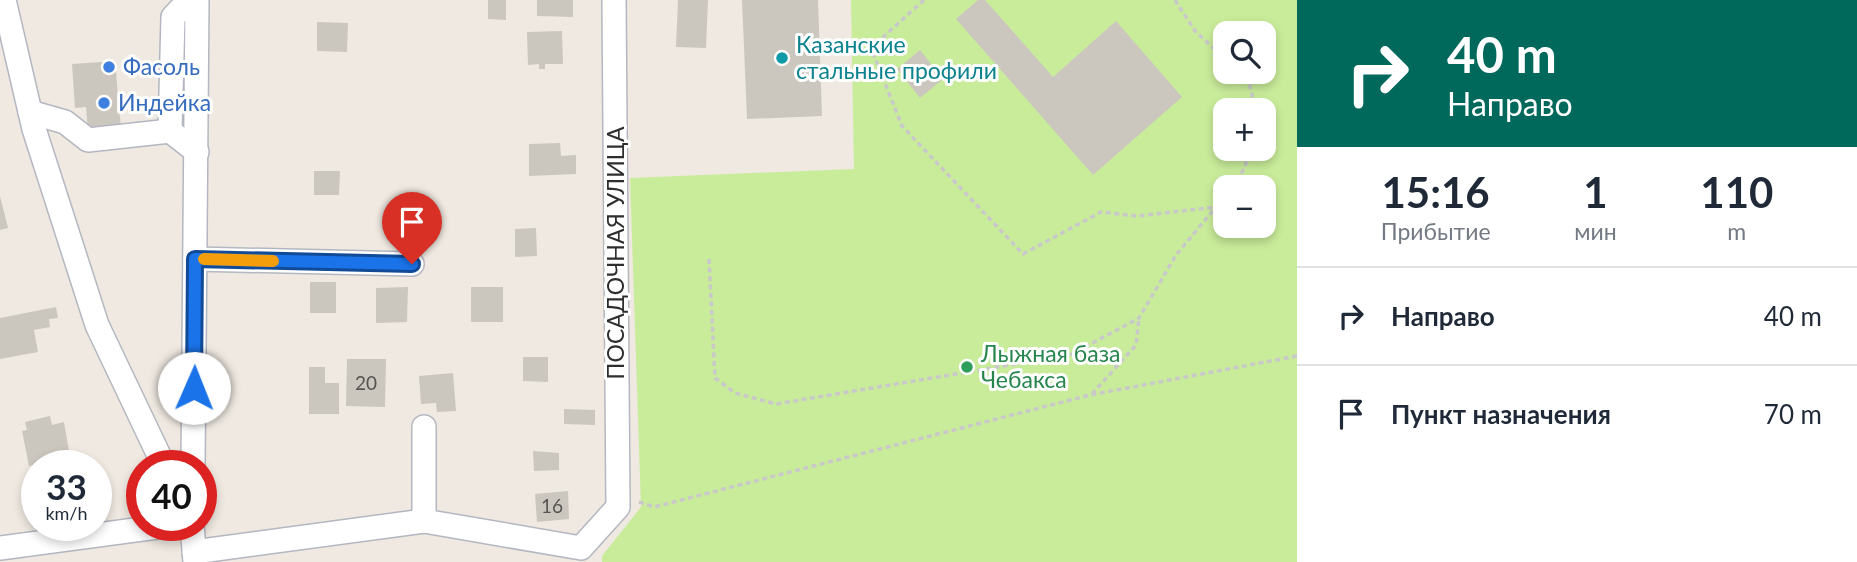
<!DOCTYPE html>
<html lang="ru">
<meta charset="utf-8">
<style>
:root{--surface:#fff;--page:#f6f6f7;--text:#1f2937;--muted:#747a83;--line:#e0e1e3}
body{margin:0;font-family:Lato,sans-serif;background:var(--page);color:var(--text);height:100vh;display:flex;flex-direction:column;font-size:26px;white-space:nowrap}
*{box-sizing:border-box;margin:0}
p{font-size:23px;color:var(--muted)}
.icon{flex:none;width:38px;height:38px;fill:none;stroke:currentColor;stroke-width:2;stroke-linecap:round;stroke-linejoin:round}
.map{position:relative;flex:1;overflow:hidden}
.drawer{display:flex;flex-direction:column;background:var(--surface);width:560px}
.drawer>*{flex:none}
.hud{background:#00695c;color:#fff;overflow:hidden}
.controls{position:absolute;left:1213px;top:21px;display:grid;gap:14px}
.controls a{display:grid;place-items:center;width:63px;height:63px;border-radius:14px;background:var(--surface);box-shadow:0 4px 10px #0003;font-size:35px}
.speed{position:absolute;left:21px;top:450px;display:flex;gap:14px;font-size:35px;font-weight:700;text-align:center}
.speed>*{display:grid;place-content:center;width:91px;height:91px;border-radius:50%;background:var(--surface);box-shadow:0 4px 10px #0003;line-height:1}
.speed small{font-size:18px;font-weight:400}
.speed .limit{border:10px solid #d22;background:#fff;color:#111}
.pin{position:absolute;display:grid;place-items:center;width:60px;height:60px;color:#fff;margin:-72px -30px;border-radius:50% 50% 50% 0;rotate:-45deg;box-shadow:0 0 7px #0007}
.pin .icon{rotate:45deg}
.me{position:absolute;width:77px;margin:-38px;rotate:1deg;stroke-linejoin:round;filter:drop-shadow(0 0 5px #0008)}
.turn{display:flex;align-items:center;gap:24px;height:147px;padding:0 35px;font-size:32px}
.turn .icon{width:91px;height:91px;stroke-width:2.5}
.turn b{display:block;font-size:49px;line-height:60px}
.eta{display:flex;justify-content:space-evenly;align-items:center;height:119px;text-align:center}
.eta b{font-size:42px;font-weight:700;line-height:49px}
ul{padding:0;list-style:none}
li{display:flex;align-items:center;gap:21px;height:98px;padding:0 35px;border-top:2px solid var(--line)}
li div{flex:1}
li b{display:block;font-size:26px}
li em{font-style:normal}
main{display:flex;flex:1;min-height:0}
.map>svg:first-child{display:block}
.pitch{fill:#c9ec9a;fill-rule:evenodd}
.building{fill:#cbc7bf}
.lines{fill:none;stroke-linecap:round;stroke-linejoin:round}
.minor-casing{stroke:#b4b7c1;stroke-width:26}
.path{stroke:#c9c9c9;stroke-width:3.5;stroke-dasharray:5 3.5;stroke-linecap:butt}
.minor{stroke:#fff;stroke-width:23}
.route-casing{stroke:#114b97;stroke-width:18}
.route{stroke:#1a73e8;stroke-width:12}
.slow{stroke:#f59e0b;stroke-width:12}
.culture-dot{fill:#0f9aa8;stroke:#fff;stroke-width:2.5}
.shop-dot{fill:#3f7fe0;stroke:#fff;stroke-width:2.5}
.leisure-dot{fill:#2e9e5b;stroke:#fff;stroke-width:2.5}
.labels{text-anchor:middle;stroke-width:6;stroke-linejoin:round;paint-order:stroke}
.number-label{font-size:19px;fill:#555452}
.culture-label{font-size:23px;fill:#0d838f;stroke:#fff;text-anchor:start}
.shop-label{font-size:23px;fill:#366cbe;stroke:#fff;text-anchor:start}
.street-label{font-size:23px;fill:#2e2e2e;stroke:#fff}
.leisure-label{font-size:23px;fill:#27864d;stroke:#fff;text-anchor:start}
</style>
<main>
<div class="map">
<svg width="1297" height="562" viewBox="0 0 1297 562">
<rect width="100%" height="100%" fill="#efe9e1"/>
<path class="pitch" d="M851,0H1297V562H602V556L641,507L630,178L854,169ZM1225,33H1264V72H1225ZM1225,110H1264V149H1225ZM1225,187H1264V226H1225Z"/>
<g class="building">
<polygon points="488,0 506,0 506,20 488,19"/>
<polygon points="537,0 573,0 573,17 537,16"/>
<polygon points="678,0 708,0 706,48 676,47"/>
<polygon points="742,0 818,0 822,116 747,119"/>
<polygon points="978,0 985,0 1053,77 1116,21 1182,97 1093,175 956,19"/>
<polygon points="317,22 348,23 347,52 317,51"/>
<polygon points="562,31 563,64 545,64 545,69 539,69 539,64 528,65 527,32"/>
<polygon points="920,50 943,79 920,98 897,69"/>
<polygon points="115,61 121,129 88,132 86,107 75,108 72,64"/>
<polygon points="560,143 561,156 576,155 576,174 529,176 529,144"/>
<polygon points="314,171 340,171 339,195 314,195"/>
<polygon points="0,196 8,228 0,230"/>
<polygon points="536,228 537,256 515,257 515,229"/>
<rect x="310" y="282" width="26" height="31"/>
<polygon points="408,287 407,322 376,323 376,288"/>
<rect x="471" y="287" width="32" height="35"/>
<polygon points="56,307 58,318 49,319 50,327 34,330 38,352 0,359 0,318"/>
<polygon points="523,357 548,357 548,382 523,381"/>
<polygon points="347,359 386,359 385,407 346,406"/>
<polygon points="309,367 325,367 325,383 339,383 339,414 309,414"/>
<polygon points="453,373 456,411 437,412 436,403 421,404 419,376"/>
<polygon points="564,409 595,410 595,425 564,424"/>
<polygon points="50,416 52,425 64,422 70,457 29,466 22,431 27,430 25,422"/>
<polygon points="533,451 559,453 559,470 534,471"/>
<polygon points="568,491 569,519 537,522 535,494"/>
</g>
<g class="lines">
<defs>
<g id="minor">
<polyline points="4,0 34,129 97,325 164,466"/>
<polyline points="189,0 173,17 170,131 197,152"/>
<polyline points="30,112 65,122 88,140 170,131"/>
<polyline points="195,259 412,264"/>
<polyline points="424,427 424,521"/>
<polyline points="193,466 197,0"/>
<polyline points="192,525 195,562"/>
<polyline points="0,548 172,525"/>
<polyline points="194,552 424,521 581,548 618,507 614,0"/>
</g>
</defs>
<use href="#minor" class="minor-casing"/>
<g class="path">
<polyline points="924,0 871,48 902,126 1023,254 1101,212 1137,216 1216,207 1225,195"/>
<polyline points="1175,0 1195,31 1225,59"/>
<polyline points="1238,72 1249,83 1256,110"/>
<polyline points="1231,187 1244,169 1251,149"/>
<polyline points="709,259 715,378 735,393 776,404 1070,355 1139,318 1176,255 1216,207"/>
<polyline points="1092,394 1136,345 1139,318"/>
<polyline points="639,502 654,507 1090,395 1297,356"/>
</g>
<use href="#minor" class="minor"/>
</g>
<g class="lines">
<defs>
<polyline id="route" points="194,388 195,259 412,264"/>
</defs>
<use href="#route" class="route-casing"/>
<use href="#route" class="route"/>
<polyline class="slow" points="204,259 273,261"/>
</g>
<circle class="culture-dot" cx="782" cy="58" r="7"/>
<g class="shop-dot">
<circle cx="109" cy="67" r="7"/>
<circle cx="104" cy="103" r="7"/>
</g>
<circle class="leisure-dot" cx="967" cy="367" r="7"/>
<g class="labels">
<g class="number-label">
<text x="366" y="390">20</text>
<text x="552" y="513">16</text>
</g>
<g class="culture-label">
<text x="796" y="53">Казанские<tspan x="796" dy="26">стальные профили</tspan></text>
</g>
<g class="shop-label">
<text x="123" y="75">Фасоль</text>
<text x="118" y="111">Индейка</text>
</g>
<g class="street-label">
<text transform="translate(616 253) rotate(-90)" y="8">ПОСАДОЧНАЯ УЛИЦА</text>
</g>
<g class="leisure-label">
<text x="981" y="362">Лыжная база<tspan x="981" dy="26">Чебакса</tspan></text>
</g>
</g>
</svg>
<div class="controls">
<a><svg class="icon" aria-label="search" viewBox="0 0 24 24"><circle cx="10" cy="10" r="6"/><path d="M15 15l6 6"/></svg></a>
<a>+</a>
<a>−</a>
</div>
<div class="speed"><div>33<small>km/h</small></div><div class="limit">40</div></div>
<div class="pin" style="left:412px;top:264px;background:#d93025"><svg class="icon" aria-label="arrive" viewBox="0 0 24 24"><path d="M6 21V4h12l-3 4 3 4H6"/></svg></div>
<svg class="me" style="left:194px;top:388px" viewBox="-20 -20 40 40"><circle r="19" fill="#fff"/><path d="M0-13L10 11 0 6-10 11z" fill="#1a73e8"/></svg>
</div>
<section class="drawer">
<div class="hud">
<div class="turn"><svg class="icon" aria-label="right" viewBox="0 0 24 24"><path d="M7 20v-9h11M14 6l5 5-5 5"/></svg><div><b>40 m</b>Направо</div></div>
</div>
<div class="eta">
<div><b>15:16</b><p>Прибытие</p></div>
<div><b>1</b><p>мин</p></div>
<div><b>110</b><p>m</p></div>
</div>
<ul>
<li><svg class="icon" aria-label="right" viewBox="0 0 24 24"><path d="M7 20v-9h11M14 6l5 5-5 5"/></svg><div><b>Направо</b></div><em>40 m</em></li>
<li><svg class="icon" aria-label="arrive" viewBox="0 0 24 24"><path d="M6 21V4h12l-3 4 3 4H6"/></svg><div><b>Пункт назначения</b></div><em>70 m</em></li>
</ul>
</section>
</main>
